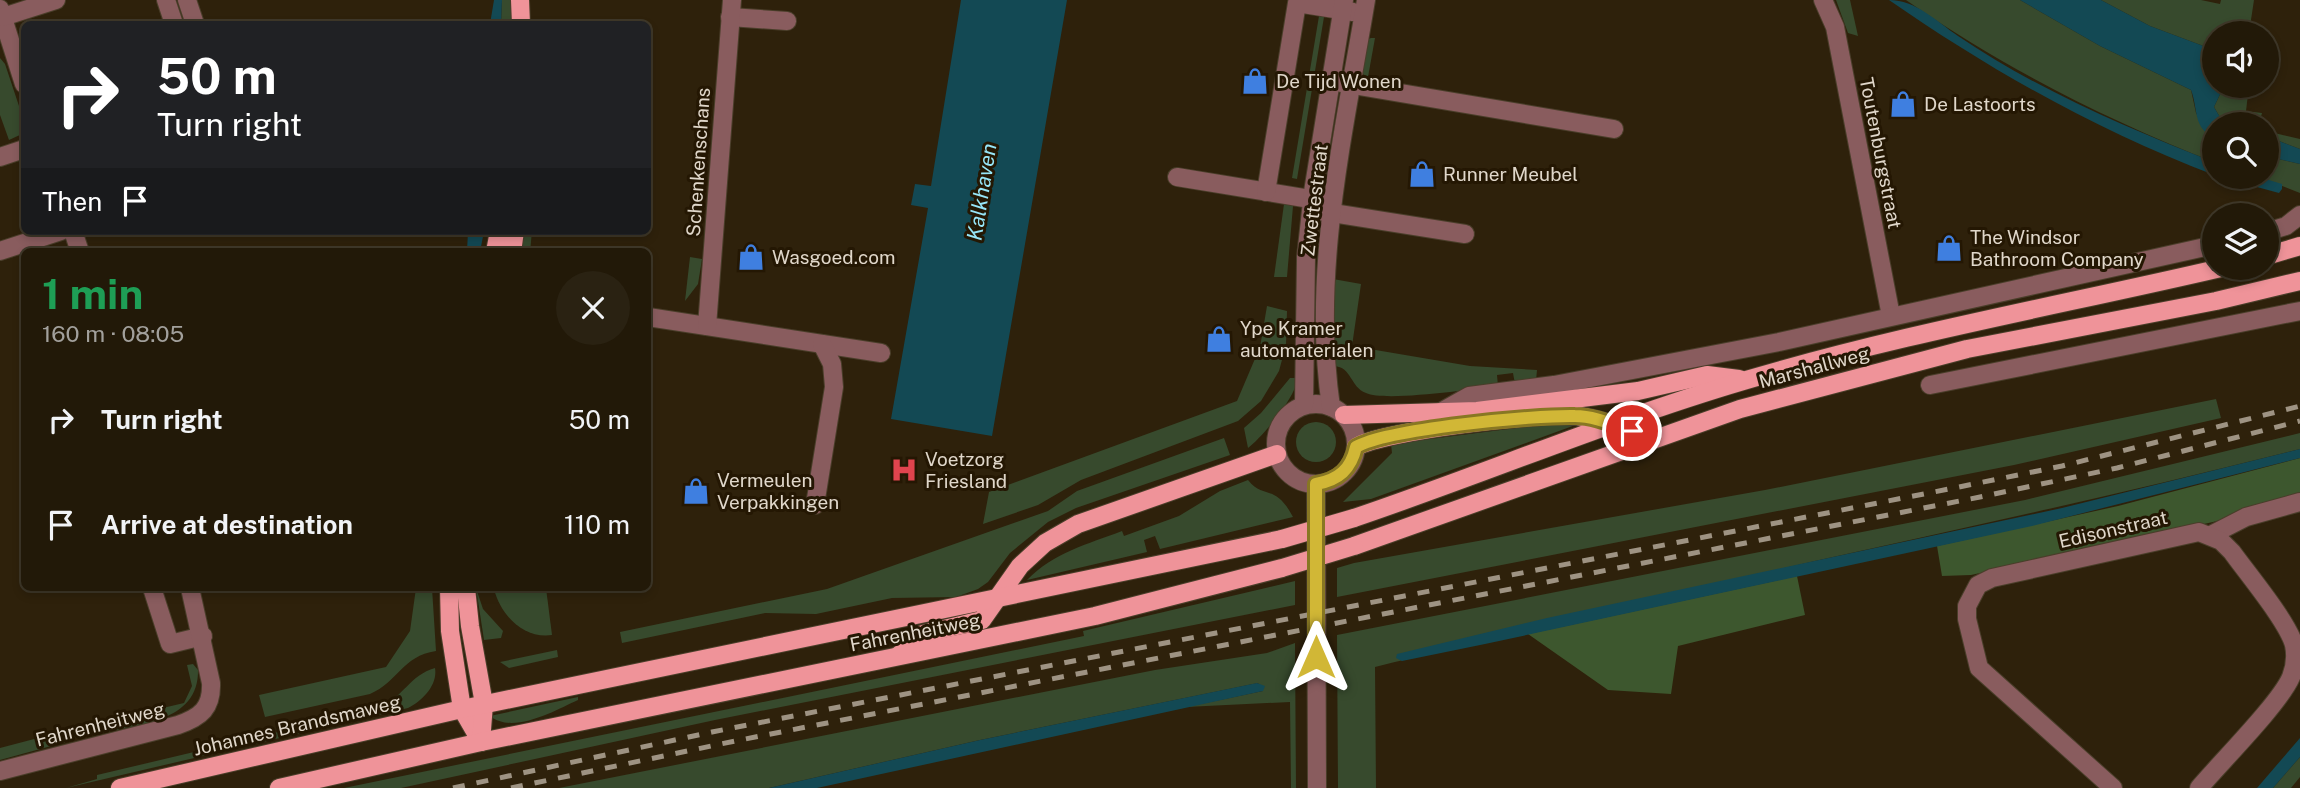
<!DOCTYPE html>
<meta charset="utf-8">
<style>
:root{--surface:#221908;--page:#2a2212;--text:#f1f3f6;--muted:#a2a09c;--line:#3f3829}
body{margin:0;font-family:"Public Sans",sans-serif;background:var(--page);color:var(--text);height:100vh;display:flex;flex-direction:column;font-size:26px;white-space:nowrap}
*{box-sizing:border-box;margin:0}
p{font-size:23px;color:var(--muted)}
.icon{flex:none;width:38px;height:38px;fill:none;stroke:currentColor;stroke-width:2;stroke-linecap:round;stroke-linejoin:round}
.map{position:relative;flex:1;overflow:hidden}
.sheet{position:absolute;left:21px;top:248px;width:630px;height:343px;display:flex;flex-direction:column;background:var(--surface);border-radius:10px;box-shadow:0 4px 10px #0003,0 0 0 2px var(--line)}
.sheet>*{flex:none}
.guide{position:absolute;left:21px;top:21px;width:630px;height:214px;border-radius:10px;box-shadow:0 4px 10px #0003,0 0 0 2px var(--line);background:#202124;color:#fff;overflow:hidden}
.fabs{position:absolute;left:2202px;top:21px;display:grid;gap:14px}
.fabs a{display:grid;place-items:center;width:77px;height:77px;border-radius:50%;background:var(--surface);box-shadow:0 4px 10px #0003,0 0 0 2px var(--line);font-size:35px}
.pin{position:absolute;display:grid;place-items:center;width:60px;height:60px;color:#fff;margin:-30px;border:4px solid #fff;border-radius:50%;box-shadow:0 2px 7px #0007}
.me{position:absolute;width:77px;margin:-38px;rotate:0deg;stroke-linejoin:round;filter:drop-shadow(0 0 5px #0008)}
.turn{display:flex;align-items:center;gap:24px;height:147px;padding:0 21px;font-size:32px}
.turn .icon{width:91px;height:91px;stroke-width:2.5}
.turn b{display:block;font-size:49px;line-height:60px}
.then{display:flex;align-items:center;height:66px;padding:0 21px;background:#0003;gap:14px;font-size:26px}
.round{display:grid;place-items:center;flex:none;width:74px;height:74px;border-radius:37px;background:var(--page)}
.summary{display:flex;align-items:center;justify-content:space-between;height:119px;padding:0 21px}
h1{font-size:42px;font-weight:700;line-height:52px;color:#1e9e55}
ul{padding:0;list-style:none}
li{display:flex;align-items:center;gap:21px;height:105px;padding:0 21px}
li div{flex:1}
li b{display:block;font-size:26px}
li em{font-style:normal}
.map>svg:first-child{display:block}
.green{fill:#374a2d}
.forest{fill:#3d572e}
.water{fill:#134954}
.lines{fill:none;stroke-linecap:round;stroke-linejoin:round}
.minor-casing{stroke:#4a3e2a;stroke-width:20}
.major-casing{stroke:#4a3e2a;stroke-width:20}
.minor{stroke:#895c5e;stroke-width:18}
.major{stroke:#ef9399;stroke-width:18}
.rail{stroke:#9e9383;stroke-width:5;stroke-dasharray:12 12;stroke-linecap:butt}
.major-bridge-casing{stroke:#4a3e2a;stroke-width:20;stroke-linecap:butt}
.major-bridge{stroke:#ef9399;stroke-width:18}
.route-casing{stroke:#887723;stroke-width:18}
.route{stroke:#d1b736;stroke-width:12}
.labels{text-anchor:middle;stroke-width:6;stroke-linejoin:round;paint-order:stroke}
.poi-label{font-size:19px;fill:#e0d7ca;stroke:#241703;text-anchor:start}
.street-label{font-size:19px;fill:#e0d7ca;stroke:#241703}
.water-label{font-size:21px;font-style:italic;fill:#97e6f8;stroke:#241703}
</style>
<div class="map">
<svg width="2300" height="788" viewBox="0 0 2300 788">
<rect width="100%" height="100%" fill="#2e210b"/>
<g class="green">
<polygon points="502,0 511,0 511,24 501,24"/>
<polygon points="1836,0 1850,0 1858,36 1848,33"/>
<path d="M1906,0H2020L2100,46L2191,90L2196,113L2209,136L2214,137V162C2105,119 2002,67 1906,0Z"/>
<polygon points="2101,0 2201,0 2220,4 2221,0 2254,0 2249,33 2214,33 2214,50 2150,26"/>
<polygon points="1319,16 1324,17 1297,179 1292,178"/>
<polygon points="1371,38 1375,38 1368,77 1361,73 1366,40"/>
<polygon points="0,58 5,64 24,121 22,134 9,140 0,115"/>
<polygon points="2224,86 2249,86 2246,111 2262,113 2259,124 2235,124 2221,119 2214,107"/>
<polygon points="2266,131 2300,139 2300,149 2266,136"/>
<polygon points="2266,156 2300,164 2300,193 2259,177 2266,177"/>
<polygon points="1284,204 1293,206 1287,277 1274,277"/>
<polygon points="521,231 532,231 530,252 519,252"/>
<polygon points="690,257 702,259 698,284 685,301"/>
<path d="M1333,279L1361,284L1352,346L1470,366L1537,370L1536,381L1515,384L1513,373L1497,375L1498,386C1473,389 1385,402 1366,393C1350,387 1352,367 1334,366Z"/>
<polygon points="1267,306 1287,311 1286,345 1279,371 1261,401 1238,421 1081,480 1038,505 983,524 989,492 1237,401 1260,347"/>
<path d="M1290,378H1297C1299,393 1261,439 1248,448L1244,428L1261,413Z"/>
<polygon points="2216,399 2221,418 2014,465 1337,597 1337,568 1354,563 1765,490"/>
<circle cx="1316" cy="442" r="20"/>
<polygon points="1556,423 1581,423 1371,499 1343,502 1392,453 1391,444"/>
<path d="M2300,433V449C2139,490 1977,525 1815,561C1670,594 1507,635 1375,667L1376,788H1338L1337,635L2025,500Z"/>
<polygon points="1224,438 1230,455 1076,508 1048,522 1010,553 988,582 978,589 956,597 892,598 816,614 765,613 622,643 620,632 827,589 1048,511 1077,491"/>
<path d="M1248,480C1264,500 1275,483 1293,517L1160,549L1155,536L1144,540L1147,552L1027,580C1053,553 1088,544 1122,531L1124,536L1179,516L1220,491Z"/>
<polygon points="1295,581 1295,605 715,720 401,788 344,788 1084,636 1083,631"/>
<path d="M416,588H432L436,651C402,656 398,682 370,694L265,717L259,695L386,667L410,631Z"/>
<polygon points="476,588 483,609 503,631 501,638 484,640"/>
<path d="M546,588L552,635C524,639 501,616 494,589Z"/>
<polygon points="1295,643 1296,788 1291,788 1290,702 1186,707 1263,691 1258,683 980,740 769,788 559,788 1155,670 1267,653"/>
<polygon points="557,650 558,657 509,668 500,662"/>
<path d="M193,664L198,670C199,723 136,724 98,734L92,732L90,725L184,703L192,686L187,665Z"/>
<path d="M435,668C438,685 422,701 408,708L66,788L97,779V775L380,708C402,698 410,675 435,668Z"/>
<path d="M578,697V700C556,710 513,735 490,716Z"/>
<polygon points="76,728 78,734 73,740 0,760 0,748"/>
<polygon points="2300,757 2300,777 2291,788 2273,788"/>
</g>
<g class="forest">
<polygon points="2300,458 2300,497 2213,522 1971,575 1942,576 1937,546 2118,506"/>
<polygon points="1797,576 1805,615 1678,646 1671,694 1608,690 1528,634"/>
</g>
<g class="water">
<polygon points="494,0 502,0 501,24 490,24"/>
<polygon points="961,0 1067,0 992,436 891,419 928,208 911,205 915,184 931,186"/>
<path d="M1889,0C1916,0 1936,21 1958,36C2036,89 2127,128 2214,162V175C2098,131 1990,70 1889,0Z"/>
<path d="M2020,0H2101L2150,26L2214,50V86H2224L2214,107L2221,119L2235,124H2214V137C2193,129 2198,108 2191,90L2100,46Z"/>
<polygon points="2266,136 2300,149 2300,164 2266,156"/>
<polygon points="2220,177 2259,177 2282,184 2282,189 2279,193"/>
<polygon points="468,231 484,231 480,252 467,252"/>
<polygon points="2300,449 2300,458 2032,526 1485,644 1402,661 1396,658 1397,654 1547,618 2062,508"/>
<polygon points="1257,683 1265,686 1263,691 817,788 769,788 980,740"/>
<polygon points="2300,738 2300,757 2273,788 2257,788"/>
</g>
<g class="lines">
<defs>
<g id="minor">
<polyline points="166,0 174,24"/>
<polyline points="187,0 195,24"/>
<polyline points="1823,0 1835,27 1891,316"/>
<polyline points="0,9 24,84"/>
<polyline points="3,17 56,0"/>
<polyline points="730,17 787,21"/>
<polyline points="1341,83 1614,129"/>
<polyline points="0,157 24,149"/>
<polyline points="1177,177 1322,201"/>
<polyline points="1266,192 1297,3 1353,12"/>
<polyline points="1320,211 1465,234"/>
<polyline points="73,231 80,252"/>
<polyline points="2266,232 2286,226 2300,215"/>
<polyline points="0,251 61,231"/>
<polyline points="648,317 881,353"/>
<polyline points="707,326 732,0"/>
<polyline points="1930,385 2300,311"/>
<circle cx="1316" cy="444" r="40"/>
<polyline points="1304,405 1306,257 1313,192 1344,0"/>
<path d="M1331,407C1311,271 1344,133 1366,0"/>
<polyline points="1439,413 1469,396 1554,385 1779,342 2214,245"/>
<polyline points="1316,484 1317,788"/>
<polyline points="815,505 834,387 832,364 822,344"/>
<polyline points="2211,535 2246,517 2300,502"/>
<polyline points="152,588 170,644 203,636"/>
<path d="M0,771L178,725C201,717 212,708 211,683L190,588"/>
<path d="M2113,788L1979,668L1967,619V606L1978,585L1992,578L2199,532L2221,541L2232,552C2247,573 2288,622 2294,645C2296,655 2295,667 2291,677C2280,703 2220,763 2199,788"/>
</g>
<g id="major">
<polyline points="520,0 521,24"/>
<polyline points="495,252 499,231"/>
<polyline points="512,252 515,231"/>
<polyline points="2266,256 2300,246"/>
<polyline points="1344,415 1477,411 1638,391 1707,375 1739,379"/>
<path d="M1356,447C1383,431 1543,412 1577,416C1589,417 1602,421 1614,425"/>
<path d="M1354,518C1484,474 1611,420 1743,381C1900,334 2062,305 2221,268"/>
<polyline points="1354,546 1740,409 1967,349 2216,301 2300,281"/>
<polyline points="449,588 450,631 462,709 481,742"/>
<polyline points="466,588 470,626 484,704 481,742"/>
<polyline points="899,655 923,634 982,620 1020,566 1045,543 1078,524 1277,454"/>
<polyline points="120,788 462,709 1282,539"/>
<polyline points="279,788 481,742 1095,616 1282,568"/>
</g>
</defs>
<use href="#minor" class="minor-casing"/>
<use href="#major" class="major-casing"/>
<use href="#minor" class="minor"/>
<use href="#major" class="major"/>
<g class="rail">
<polyline points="453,788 712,732 1949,489 2062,466 2300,406"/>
<polyline points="511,788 735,741 1980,497 2117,468 2300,421"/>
</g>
<defs>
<g id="major-bridge">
<polyline points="1282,539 1354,518"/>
<polyline points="1282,568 1354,546"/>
</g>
</defs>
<use href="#major-bridge" class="major-bridge-casing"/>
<use href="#major-bridge" class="major-bridge"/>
</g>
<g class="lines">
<defs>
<path id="route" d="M1316,657V484C1339,480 1351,469 1356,447C1387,429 1534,415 1575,416C1594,416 1614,425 1632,431"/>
</defs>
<use href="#route" class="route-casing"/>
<use href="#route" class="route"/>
</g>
<defs>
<symbol id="shop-bare" viewBox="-9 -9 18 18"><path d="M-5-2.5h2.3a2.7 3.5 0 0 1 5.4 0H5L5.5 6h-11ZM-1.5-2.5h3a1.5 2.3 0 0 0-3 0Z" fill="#3f7fe0" stroke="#241703" stroke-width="2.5" paint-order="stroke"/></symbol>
<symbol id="hospital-bare" viewBox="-9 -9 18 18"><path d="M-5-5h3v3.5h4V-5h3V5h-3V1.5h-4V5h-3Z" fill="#e0444e" stroke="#241703" stroke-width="2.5" paint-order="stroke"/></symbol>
</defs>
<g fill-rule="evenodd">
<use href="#shop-bare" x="1236" y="62" width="38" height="38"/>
<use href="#shop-bare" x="1884" y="85" width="38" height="38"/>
<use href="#shop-bare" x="1403" y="155" width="38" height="38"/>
<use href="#shop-bare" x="1930" y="229" width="38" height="38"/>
<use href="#shop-bare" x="732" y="238" width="38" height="38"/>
<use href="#shop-bare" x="1200" y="320" width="38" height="38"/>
<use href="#hospital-bare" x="885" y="451" width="38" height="38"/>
<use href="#shop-bare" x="677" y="472" width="38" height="38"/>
</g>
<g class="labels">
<g class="poi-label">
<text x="1276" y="88">De Tijd Wonen</text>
<text x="1924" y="111">De Lastoorts</text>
<text x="1443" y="181">Runner Meubel</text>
<text x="1970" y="244">The Windsor<tspan x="1970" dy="22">Bathroom Company</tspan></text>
<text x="772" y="264">Wasgoed.com</text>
<text x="1240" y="335">Ype Kramer<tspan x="1240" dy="22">automaterialen</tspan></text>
<text x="925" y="466">Voetzorg<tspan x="925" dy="22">Friesland</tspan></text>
<text x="717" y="487">Vermeulen<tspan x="717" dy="22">Verpakkingen</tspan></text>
</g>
<g class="street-label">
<text transform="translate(1881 153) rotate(79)" y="7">Toutenburgstraat</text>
<text transform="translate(698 162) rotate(-86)" y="7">Schenkenschans</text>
<text transform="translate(1314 200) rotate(-83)" y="7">Zwettestraat</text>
<text transform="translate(1814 367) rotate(-15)" y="7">Marshallweg</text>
<text transform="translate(2113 529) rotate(-13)" y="7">Edisonstraat</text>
<text transform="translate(915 632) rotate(-11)" y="7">Fahrenheitweg</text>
<text transform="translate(100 724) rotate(-14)" y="7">Fahrenheitweg</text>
<text transform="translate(297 725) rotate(-13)" y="7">Johannes Brandsmaweg</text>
</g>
<g class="water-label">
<text transform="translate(982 192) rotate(-81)" y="7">Kalkhaven</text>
</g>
</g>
</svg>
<div class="fabs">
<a><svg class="icon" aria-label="sound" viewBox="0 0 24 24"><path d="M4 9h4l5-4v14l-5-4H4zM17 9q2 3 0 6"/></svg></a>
<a><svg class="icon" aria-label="search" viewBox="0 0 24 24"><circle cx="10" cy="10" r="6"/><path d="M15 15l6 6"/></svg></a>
<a><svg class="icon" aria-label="layers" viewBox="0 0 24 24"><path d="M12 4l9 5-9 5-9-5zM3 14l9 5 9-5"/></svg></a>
</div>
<div class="pin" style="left:1632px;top:431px;background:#d93025"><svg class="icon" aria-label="arrive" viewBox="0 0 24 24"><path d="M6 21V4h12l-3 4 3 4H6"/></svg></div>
<svg class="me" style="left:1316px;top:657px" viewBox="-20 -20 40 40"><path d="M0-17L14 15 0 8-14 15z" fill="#d1b736" stroke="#fff" stroke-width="4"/></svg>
<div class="guide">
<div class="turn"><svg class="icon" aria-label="right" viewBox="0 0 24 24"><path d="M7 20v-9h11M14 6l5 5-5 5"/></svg><div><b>50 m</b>Turn right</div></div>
<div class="then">Then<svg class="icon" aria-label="arrive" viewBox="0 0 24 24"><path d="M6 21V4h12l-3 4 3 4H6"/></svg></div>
</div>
<section class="sheet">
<div class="summary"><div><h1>1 min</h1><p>160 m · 08:05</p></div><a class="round"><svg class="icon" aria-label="close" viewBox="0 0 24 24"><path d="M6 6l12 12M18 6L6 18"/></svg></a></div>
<ul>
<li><svg class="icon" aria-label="right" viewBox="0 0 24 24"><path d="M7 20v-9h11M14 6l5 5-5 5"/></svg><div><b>Turn right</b></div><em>50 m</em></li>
<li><svg class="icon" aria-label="arrive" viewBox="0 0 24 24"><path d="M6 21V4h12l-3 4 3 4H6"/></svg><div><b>Arrive at destination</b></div><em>110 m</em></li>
</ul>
</section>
</div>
